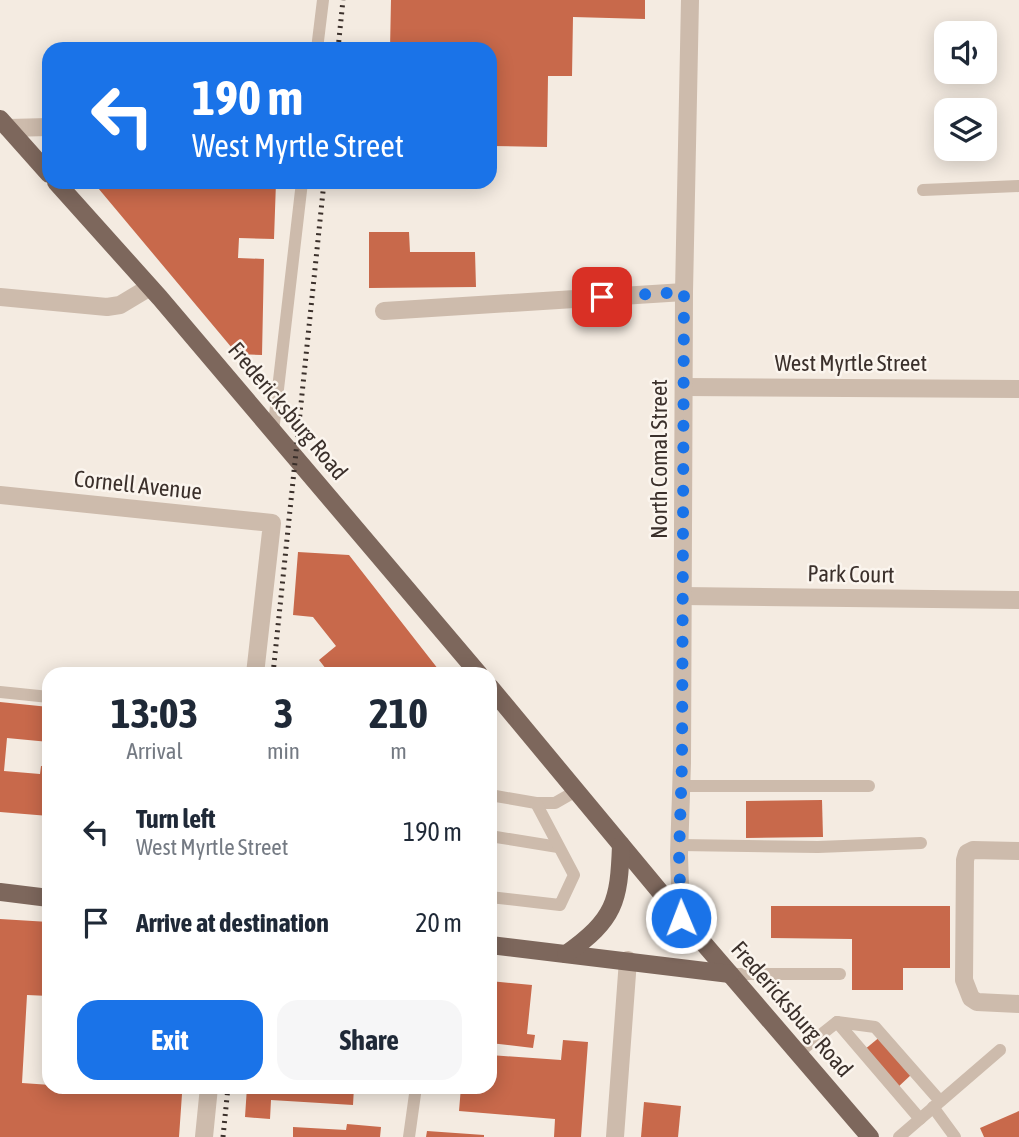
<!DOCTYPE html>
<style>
:root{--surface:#fff;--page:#f6f6f7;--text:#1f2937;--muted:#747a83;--accent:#1a73e8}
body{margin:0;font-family:"Asap Condensed",sans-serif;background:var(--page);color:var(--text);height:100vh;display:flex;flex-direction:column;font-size:26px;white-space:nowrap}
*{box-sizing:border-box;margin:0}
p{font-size:23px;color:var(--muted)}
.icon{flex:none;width:38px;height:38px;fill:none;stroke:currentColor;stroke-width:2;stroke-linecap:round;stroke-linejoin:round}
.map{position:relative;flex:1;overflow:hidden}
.sheet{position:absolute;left:42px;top:667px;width:455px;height:427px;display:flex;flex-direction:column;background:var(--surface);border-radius:21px;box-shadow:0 4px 18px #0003}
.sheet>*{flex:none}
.guide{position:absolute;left:42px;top:42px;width:455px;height:147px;border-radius:21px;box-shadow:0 4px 18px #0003;background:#1a73e8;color:#fff;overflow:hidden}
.fabs{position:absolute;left:934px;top:21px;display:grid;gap:14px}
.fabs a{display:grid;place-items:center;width:63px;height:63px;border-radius:14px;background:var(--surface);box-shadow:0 4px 18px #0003;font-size:35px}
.pin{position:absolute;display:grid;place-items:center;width:60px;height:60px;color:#fff;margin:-30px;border-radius:14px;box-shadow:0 4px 10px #0006}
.me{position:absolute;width:77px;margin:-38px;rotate:359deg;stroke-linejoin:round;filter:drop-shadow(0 0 5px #0008)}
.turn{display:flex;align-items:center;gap:24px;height:147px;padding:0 35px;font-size:32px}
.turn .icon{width:91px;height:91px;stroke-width:2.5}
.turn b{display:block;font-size:49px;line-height:60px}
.eta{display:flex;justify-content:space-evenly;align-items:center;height:119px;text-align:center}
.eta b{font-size:42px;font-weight:700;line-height:49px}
.primary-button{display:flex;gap:14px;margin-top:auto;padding:14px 35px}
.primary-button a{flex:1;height:80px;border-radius:21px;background:var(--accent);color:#fff;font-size:28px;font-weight:700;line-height:80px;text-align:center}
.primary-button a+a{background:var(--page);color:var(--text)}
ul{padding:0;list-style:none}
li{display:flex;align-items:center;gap:21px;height:91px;padding:0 35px}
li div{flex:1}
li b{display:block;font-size:26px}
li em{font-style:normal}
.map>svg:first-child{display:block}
.building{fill:#c8694b}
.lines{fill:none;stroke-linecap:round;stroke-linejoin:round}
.lane{stroke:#cdbbac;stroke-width:12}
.street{stroke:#cdbbac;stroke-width:18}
.primary{stroke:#7d675c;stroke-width:18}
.rail{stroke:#3b302b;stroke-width:5;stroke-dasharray:2 5;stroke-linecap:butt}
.route{stroke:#1a73e8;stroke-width:12;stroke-dasharray:0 21.6}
.labels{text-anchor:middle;stroke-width:5;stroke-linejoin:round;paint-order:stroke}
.street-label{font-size:23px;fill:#3b302b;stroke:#fbf5ee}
</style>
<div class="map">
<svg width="1019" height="1137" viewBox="0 0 1019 1137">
<rect width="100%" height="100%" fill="#f4ebe1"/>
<g class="building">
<polygon points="391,0 645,0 645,19 573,17 572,76 548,76 547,147 490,146 490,49 390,49"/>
<polygon points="93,182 276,182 274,239 239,238 238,258 264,259 262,355 237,354"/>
<polygon points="369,232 409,232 410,252 475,252 476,287 369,288"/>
<polygon points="298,552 349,555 442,674 330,674 319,660 336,646 313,617 293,615"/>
<polygon points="0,702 49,707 49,742 7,738 4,771 40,774 41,766 49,766 49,816 0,812"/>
<polygon points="822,800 823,837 746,838 746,801"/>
<polygon points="771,906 950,906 950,968 903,968 903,990 852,990 852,939 771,938"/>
<polygon points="0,919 49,922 49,996 27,995 22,1083 182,1094 179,1137 0,1137"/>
<polygon points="490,981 532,985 527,1034 535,1035 533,1048 490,1043"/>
<polygon points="881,1036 913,1073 896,1089 864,1050"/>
<polygon points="563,1040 588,1042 581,1137 554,1137 555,1119 459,1111 461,1087 490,1087 490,1055 561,1060"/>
<polygon points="247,1087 354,1087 353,1105 271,1100 270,1119 245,1117"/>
<polygon points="644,1102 681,1106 678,1137 641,1137"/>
<polygon points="1019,1111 1019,1137 984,1137 980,1128"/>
<polygon points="347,1124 381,1127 380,1137 293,1137 293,1127 346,1130"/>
<polygon points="427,1131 484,1135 484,1137 426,1137"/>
</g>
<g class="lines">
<g class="lane">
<polyline points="317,49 323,0"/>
<polyline points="923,190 1019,186"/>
<polyline points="273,432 302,182"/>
<polyline points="0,692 49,697"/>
<polyline points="682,786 869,786"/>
<polyline points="490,795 536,803 555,803 576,791"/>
<polyline points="490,836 558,847"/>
<polyline points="680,845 818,847 921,843"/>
<polyline points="490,897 560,905 574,875 536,803"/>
<polyline points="730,974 840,974"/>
<polyline points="837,1022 920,1119"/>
<polyline points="798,1053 837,1022 875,1027 940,1101"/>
<polyline points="933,1107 955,1137"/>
<polyline points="409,1137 416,1087"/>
<polyline points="899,1137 1000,1050"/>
</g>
<g class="street">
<polyline points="8,128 49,127"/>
<polyline points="0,297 107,307 120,305 150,287"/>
<polyline points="384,311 684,292"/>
<polyline points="684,387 1019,389"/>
<polyline points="0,495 272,523 255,674"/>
<polyline points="683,596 1019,600"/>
<polyline points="1019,851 973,850 967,853 965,860 964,980 971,998 977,1002 1019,1004"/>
<polyline points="681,917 679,855 682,763 684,292 690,0"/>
<polyline points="204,1137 209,1087"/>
<polyline points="615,1137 628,960"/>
</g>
<g class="primary">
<polyline points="0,119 49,174"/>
<polyline points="56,182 160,298 479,674"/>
<polyline points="490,687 681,917 870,1137"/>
<polyline points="0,892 49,898"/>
<polyline points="490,945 730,974"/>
<path d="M566,954C615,919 619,902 621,845"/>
</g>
<g class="rail">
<polyline points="338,49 343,0"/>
<polyline points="273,674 324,182"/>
<polyline points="223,1137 228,1087"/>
</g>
</g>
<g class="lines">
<polyline class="route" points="602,297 684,292 682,763 679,855 681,918"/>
</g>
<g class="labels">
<g class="street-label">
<text x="851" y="371">West Myrtle Street</text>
<text transform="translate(288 411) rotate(50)" y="8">Fredericksburg Road</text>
<text transform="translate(659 459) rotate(-90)" y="8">North Comal Street</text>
<text transform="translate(138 485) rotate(6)" y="8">Cornell Avenue</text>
<text transform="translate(851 574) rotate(1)" y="8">Park Court</text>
<text transform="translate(792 1009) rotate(49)" y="8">Fredericksburg Road</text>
</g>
</g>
</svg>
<div class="fabs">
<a><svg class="icon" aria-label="sound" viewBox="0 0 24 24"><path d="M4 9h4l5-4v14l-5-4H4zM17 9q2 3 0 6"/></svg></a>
<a><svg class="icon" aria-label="layers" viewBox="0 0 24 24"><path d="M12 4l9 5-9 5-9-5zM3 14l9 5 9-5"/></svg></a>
</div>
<div class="pin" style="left:602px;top:297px;background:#d93025"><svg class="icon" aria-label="arrive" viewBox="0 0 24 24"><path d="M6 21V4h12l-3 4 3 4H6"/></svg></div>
<svg class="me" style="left:681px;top:918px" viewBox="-20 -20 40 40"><circle r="17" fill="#1a73e8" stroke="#fff" stroke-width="3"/><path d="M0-11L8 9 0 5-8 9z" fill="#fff"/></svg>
<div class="guide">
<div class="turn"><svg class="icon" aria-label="left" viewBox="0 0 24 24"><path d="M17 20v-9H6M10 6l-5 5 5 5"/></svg><div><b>190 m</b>West Myrtle Street</div></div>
</div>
<section class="sheet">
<div class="eta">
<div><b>13:03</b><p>Arrival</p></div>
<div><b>3</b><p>min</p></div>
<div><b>210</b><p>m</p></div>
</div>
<ul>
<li><svg class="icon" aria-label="left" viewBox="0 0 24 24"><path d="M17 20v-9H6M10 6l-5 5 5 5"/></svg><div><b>Turn left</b><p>West Myrtle Street</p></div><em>190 m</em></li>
<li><svg class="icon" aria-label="arrive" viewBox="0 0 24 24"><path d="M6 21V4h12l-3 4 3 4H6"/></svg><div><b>Arrive at destination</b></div><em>20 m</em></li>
</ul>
<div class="primary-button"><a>Exit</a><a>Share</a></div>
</section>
</div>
